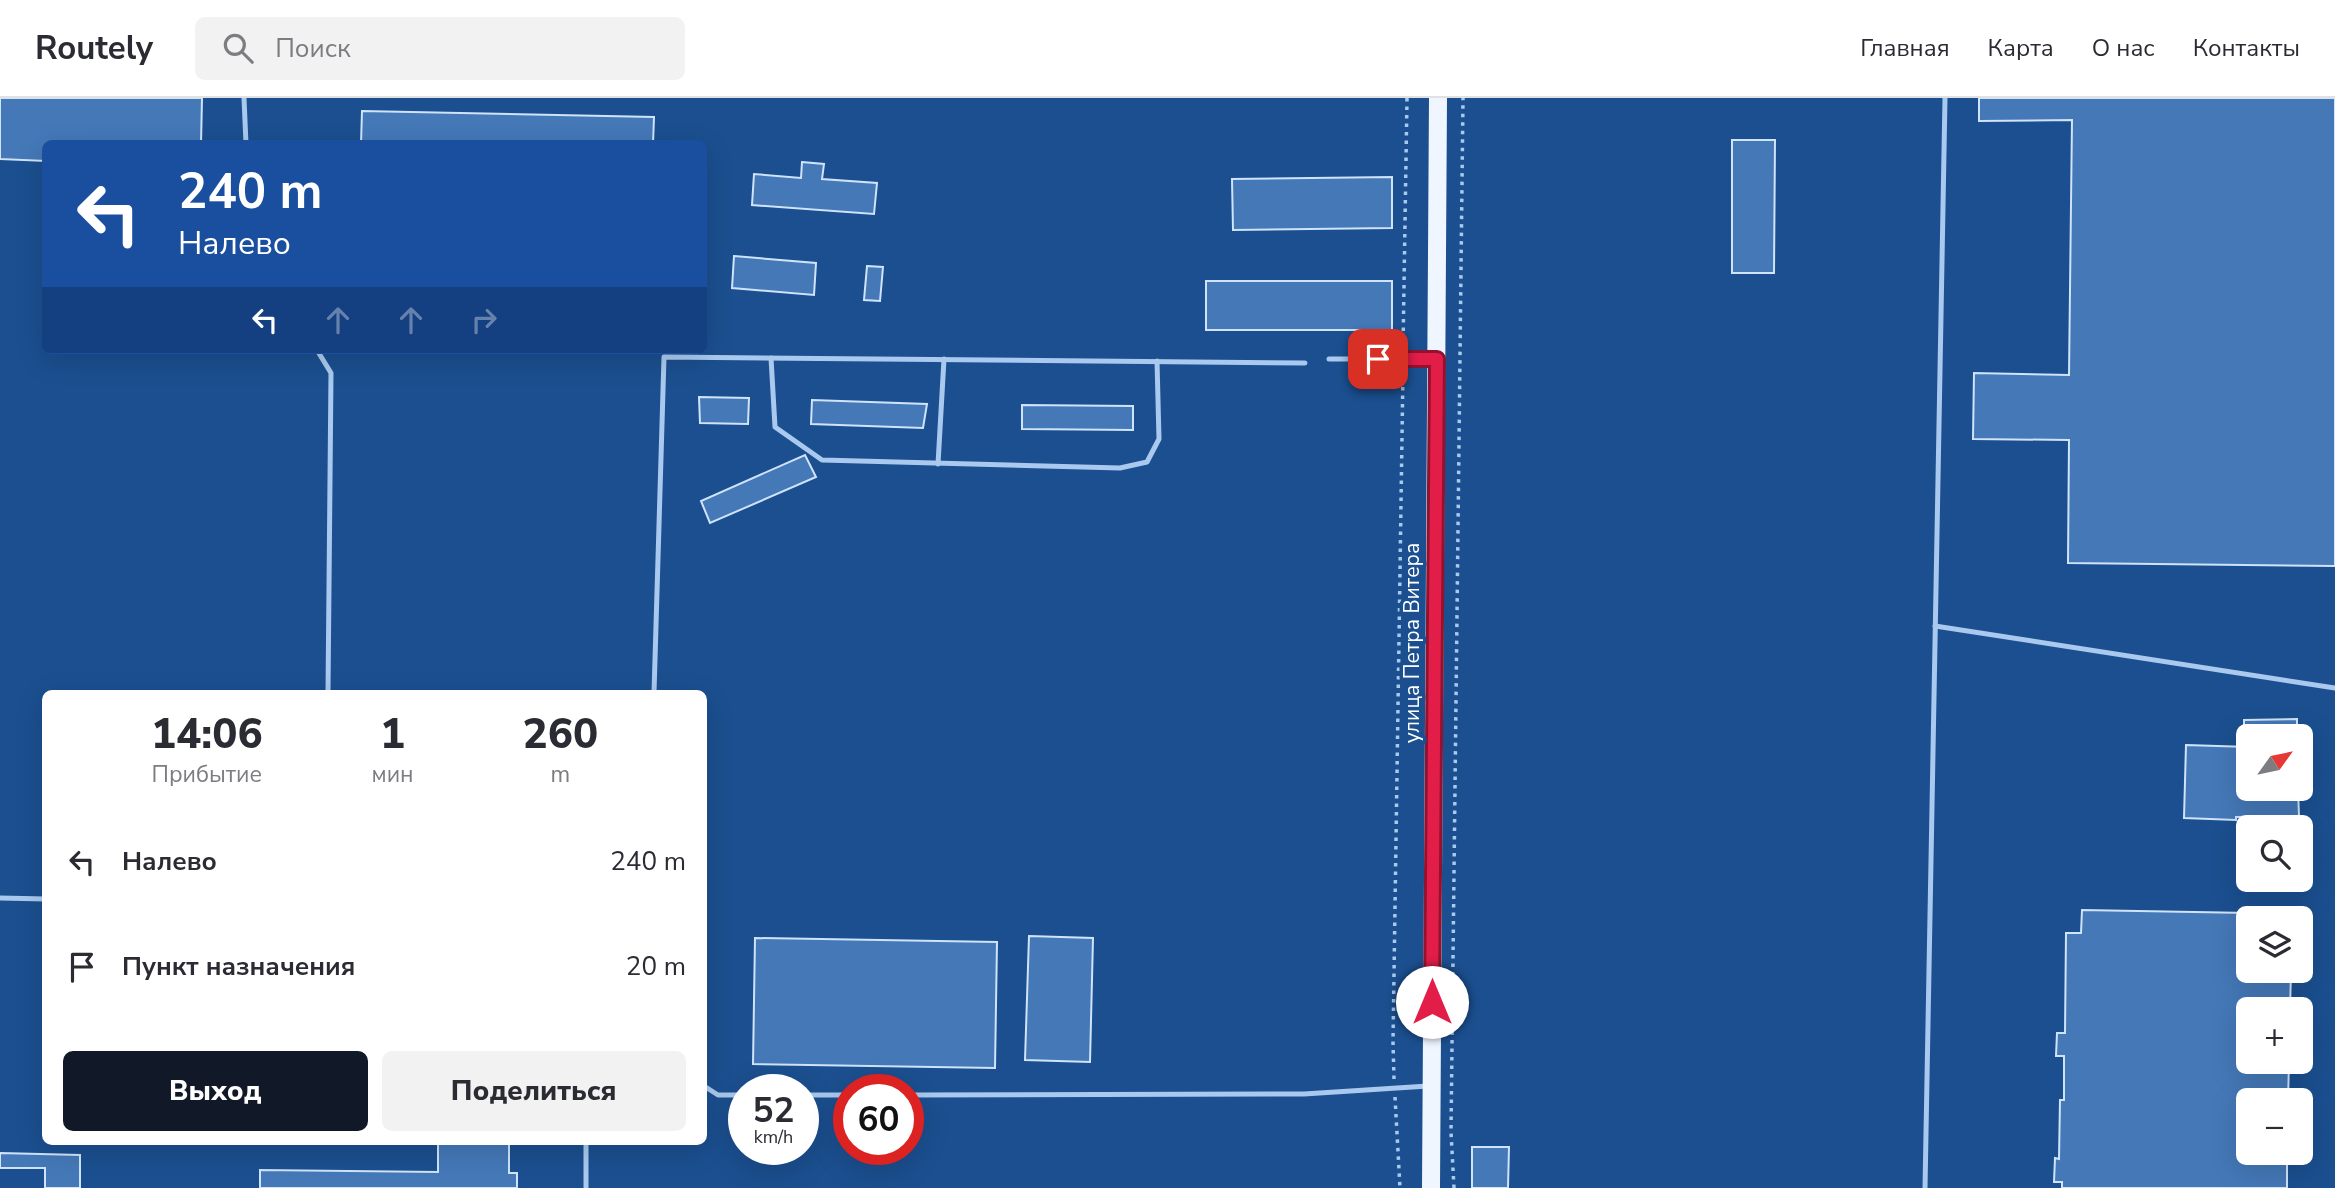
<!DOCTYPE html>
<html lang="ru">
<meta charset="utf-8">
<style>
:root{--surface:#fff;--page:#f2f2f3;--text:#2b2b33;--muted:#7c7c81;--line:#e1e1e2;--accent:#111827}
body{margin:0;font-family:"Nunito Sans",sans-serif;background:var(--page);color:var(--text);height:100vh;display:flex;flex-direction:column;font-size:26px;white-space:nowrap}
*{box-sizing:border-box;margin:0}
p{font-size:23px;color:var(--muted)}
.icon{flex:none;width:38px;height:38px;fill:none;stroke:currentColor;stroke-width:2;stroke-linecap:round;stroke-linejoin:round}
.map{position:relative;flex:1;overflow:hidden}
.details{position:absolute;left:42px;top:592px;width:665px;height:455px;display:flex;flex-direction:column;background:var(--surface);border-radius:10px;box-shadow:0 7px 28px #0002}
.details>*{flex:none}
.guide{position:absolute;left:42px;top:42px;width:665px;height:214px;border-radius:10px;box-shadow:0 7px 28px #0002;background:#1a4fa0;color:#fff;overflow:hidden}
.needle{width:46px;rotate:57deg}
.tools{position:absolute;left:2236px;top:626px;display:grid;gap:14px}
.tools a{display:grid;place-items:center;width:77px;height:77px;border-radius:10px;background:var(--surface);box-shadow:0 7px 28px #0002;font-size:35px}
.speed{position:absolute;left:728px;top:976px;display:flex;gap:14px;font-size:35px;font-weight:700;text-align:center}
.speed>*{display:grid;place-content:center;width:91px;height:91px;border-radius:50%;background:var(--surface);box-shadow:0 7px 28px #0002;line-height:1}
.speed small{font-size:18px;font-weight:400}
.speed .limit{border:10px solid #d22;background:#fff;color:#111}
.pin{position:absolute;display:grid;place-items:center;width:60px;height:60px;color:#fff;margin:-30px;border-radius:14px;box-shadow:0 4px 10px #0006}
.me{position:absolute;width:77px;margin:-38px;rotate:0deg;stroke-linejoin:round;filter:drop-shadow(0 0 5px #0008)}
.turn{display:flex;align-items:center;gap:24px;height:147px;padding:0 21px;font-size:32px}
.turn .icon{width:91px;height:91px;stroke-width:2.5}
.turn b{display:block;font-size:49px;line-height:60px}
.lanes{display:flex;align-items:center;height:66px;padding:0 21px;background:#0003;justify-content:center;gap:35px;direction:ltr}
.lanes .off{opacity:.35}
.eta{display:flex;justify-content:space-evenly;align-items:center;height:119px;text-align:center}
.eta b{font-size:42px;font-weight:800;line-height:49px}
.button{display:flex;gap:14px;margin-top:auto;padding:14px 21px}
.button a{flex:1;height:80px;border-radius:10px;background:var(--accent);color:#fff;font-size:28px;font-weight:800;line-height:80px;text-align:center}
.button a+a{background:var(--page);color:var(--text)}
ul{padding:0;list-style:none}
li{display:flex;align-items:center;gap:21px;height:105px;padding:0 21px}
li div{flex:1}
li b{display:block;font-size:26px}
li em{font-style:normal}
header{display:flex;align-items:center;gap:42px;box-sizing:border-box;height:98px;padding:0 35px;background:var(--surface);border-bottom:2px solid var(--line)}
header strong{font-size:33px}
nav{display:flex;gap:38px;margin-inline-start:auto;font-size:24px}
.search{width:490px;height:63px;background:var(--page);display:flex;align-items:center;gap:18px;box-sizing:border-box;padding:0 24px;border-radius:10px;color:var(--muted);font-size:26px}
.map>svg:first-child{display:block}
.building{fill:#4478b7;stroke:#cfe3fa;stroke-width:2}
.lines{fill:none;stroke-linecap:round;stroke-linejoin:round}
.path{stroke:#a9c9ee;stroke-width:3.5;stroke-dasharray:3.5 5;stroke-linecap:butt}
.lane{stroke:#a9c9ee;stroke-width:5}
.primary{stroke:#f0f6ff;stroke-width:18}
.route-casing{stroke:#92132f;stroke-width:18}
.route{stroke:#e11d48;stroke-width:12}
.labels{text-anchor:middle;stroke-width:7;stroke-linejoin:round;paint-order:stroke}
.street-label{font-size:21px;fill:#fff;stroke:#1b4f8f}
</style>
<header>
<strong>Routely</strong>
<div class="search"><svg class="icon" aria-label="search" viewBox="0 0 24 24"><circle cx="10" cy="10" r="6"/><path d="M15 15l6 6"/></svg>Поиск</div>
<nav><a>Главная</a><a>Карта</a><a>О нас</a><a>Контакты</a></nav>
</header>
<div class="map">
<svg width="2335" height="1090" viewBox="0 0 2335 1090">
<rect width="100%" height="100%" fill="#1b4f8f"/>
<g class="building">
<polygon points="0,0 202,0 201,46 46,46 46,63 0,61"/>
<polygon points="1979,0 2335,0 2335,468 2068,465 2069,342 1973,341 1974,275 2069,277 2072,22 1979,23"/>
<polygon points="362,13 654,19 653,46 361,46"/>
<polygon points="1732,42 1775,42 1774,175 1732,175"/>
<polygon points="802,64 824,66 822,81 877,85 874,116 752,107 754,76 801,80"/>
<polygon points="1392,79 1392,130 1233,132 1232,81"/>
<polygon points="734,158 816,165 814,197 732,190"/>
<polygon points="867,168 883,169 880,203 864,202"/>
<rect x="1206" y="183" width="186" height="49"/>
<polygon points="699,299 749,300 748,326 700,325"/>
<polygon points="812,302 927,306 923,330 811,326"/>
<polygon points="1022,307 1133,308 1133,332 1022,331"/>
<polygon points="805,357 816,379 710,425 701,403"/>
<polygon points="2297,621 2297,639 2244,639 2244,622"/>
<polygon points="2186,647 2249,649 2249,691 2298,691 2299,718 2236,719 2236,722 2184,720"/>
<polygon points="2082,812 2249,815 2249,873 2291,873 2290,912 2249,912 2249,964 2289,964 2288,1003 2249,1003 2249,1055 2287,1055 2287,1090 2062,1090 2062,1084 2054,1084 2055,1060 2059,1061 2060,1002 2064,1002 2064,958 2056,958 2057,935 2065,935 2066,835 2081,835"/>
<polygon points="1029,838 1093,840 1090,964 1025,962"/>
<polygon points="755,840 997,844 995,970 753,966"/>
<polygon points="438,1043 509,1043 509,1075 517,1075 517,1090 260,1090 260,1072 438,1074"/>
<polygon points="1472,1049 1509,1049 1508,1090 1472,1090"/>
<polygon points="0,1055 80,1057 80,1090 45,1090 45,1070 0,1070"/>
</g>
<g class="lines">
<g class="path">
<polyline points="1403,250 1407,0"/>
<polyline points="1394,981 1393,944 1403,272"/>
<polyline points="1395,999 1400,1090"/>
<polyline points="1454,1090 1451,1034 1463,0"/>
</g>
<g class="lane">
<polyline points="244,0 246,46"/>
<polyline points="317,252 331,275 328,595"/>
<polyline points="771,260 775,329 822,362 1120,370 1147,364 1159,341 1157,263"/>
<polyline points="1329,261 1433,261"/>
<polyline points="938,366 944,261"/>
<polyline points="1935,528 2335,590"/>
<polyline points="654,595 664,259 1305,265"/>
<polyline points="0,800 46,801"/>
<polyline points="704,988 718,997 744,997"/>
<polyline points="803,997 849,997"/>
<polyline points="908,997 1304,996 1428,988"/>
<polyline points="586,1090 586,1043"/>
<polyline points="1925,1090 1945,0"/>
</g>
<polyline class="primary" points="1431,1090 1438,0"/>
</g>
<g class="lines">
<defs>
<polyline id="route" points="1378,261 1437,261 1432,904"/>
</defs>
<use href="#route" class="route-casing"/>
<use href="#route" class="route"/>
</g>
<g class="labels">
<g class="street-label">
<text transform="translate(1412 545) rotate(-90)" y="7">улица Петра Витера</text>
</g>
</g>
</svg>
<div class="tools">
<a><svg class="needle" viewBox="-14 -14 28 28"><path d="M0-13l5 13h-10z" fill="#e53935"/><path d="M0 13l5-13h-10z" fill="#7c7c81"/></svg></a>
<a><svg class="icon" aria-label="search" viewBox="0 0 24 24"><circle cx="10" cy="10" r="6"/><path d="M15 15l6 6"/></svg></a>
<a><svg class="icon" aria-label="layers" viewBox="0 0 24 24"><path d="M12 4l9 5-9 5-9-5zM3 14l9 5 9-5"/></svg></a>
<a>+</a>
<a>−</a>
</div>
<div class="speed"><div>52<small>km/h</small></div><div class="limit">60</div></div>
<div class="pin" style="left:1378px;top:261px;background:#d93025"><svg class="icon" aria-label="arrive" viewBox="0 0 24 24"><path d="M6 21V4h12l-3 4 3 4H6"/></svg></div>
<svg class="me" style="left:1432px;top:904px" viewBox="-20 -20 40 40"><circle r="19" fill="#fff"/><path d="M0-13L10 11 0 6-10 11z" fill="#e11d48"/></svg>
<div class="guide">
<div class="turn"><svg class="icon" aria-label="left" viewBox="0 0 24 24"><path d="M17 20v-9H6M10 6l-5 5 5 5"/></svg><div><b>240 m</b>Налево</div></div>
<div class="lanes"><svg class="icon" aria-label="left" viewBox="0 0 24 24"><path d="M17 20v-9H6M10 6l-5 5 5 5"/></svg><svg class="icon off" aria-label="ahead" viewBox="0 0 24 24"><path d="M12 20V5M6 11l6-6 6 6"/></svg><svg class="icon off" aria-label="ahead" viewBox="0 0 24 24"><path d="M12 20V5M6 11l6-6 6 6"/></svg><svg class="icon off" aria-label="right" viewBox="0 0 24 24"><path d="M7 20v-9h11M14 6l5 5-5 5"/></svg></div>
</div>
<section class="details">
<div class="eta">
<div><b>14:06</b><p>Прибытие</p></div>
<div><b>1</b><p>мин</p></div>
<div><b>260</b><p>m</p></div>
</div>
<ul>
<li><svg class="icon" aria-label="left" viewBox="0 0 24 24"><path d="M17 20v-9H6M10 6l-5 5 5 5"/></svg><div><b>Налево</b></div><em>240 m</em></li>
<li><svg class="icon" aria-label="arrive" viewBox="0 0 24 24"><path d="M6 21V4h12l-3 4 3 4H6"/></svg><div><b>Пункт назначения</b></div><em>20 m</em></li>
</ul>
<div class="button"><a>Выход</a><a>Поделиться</a></div>
</section>
</div>
